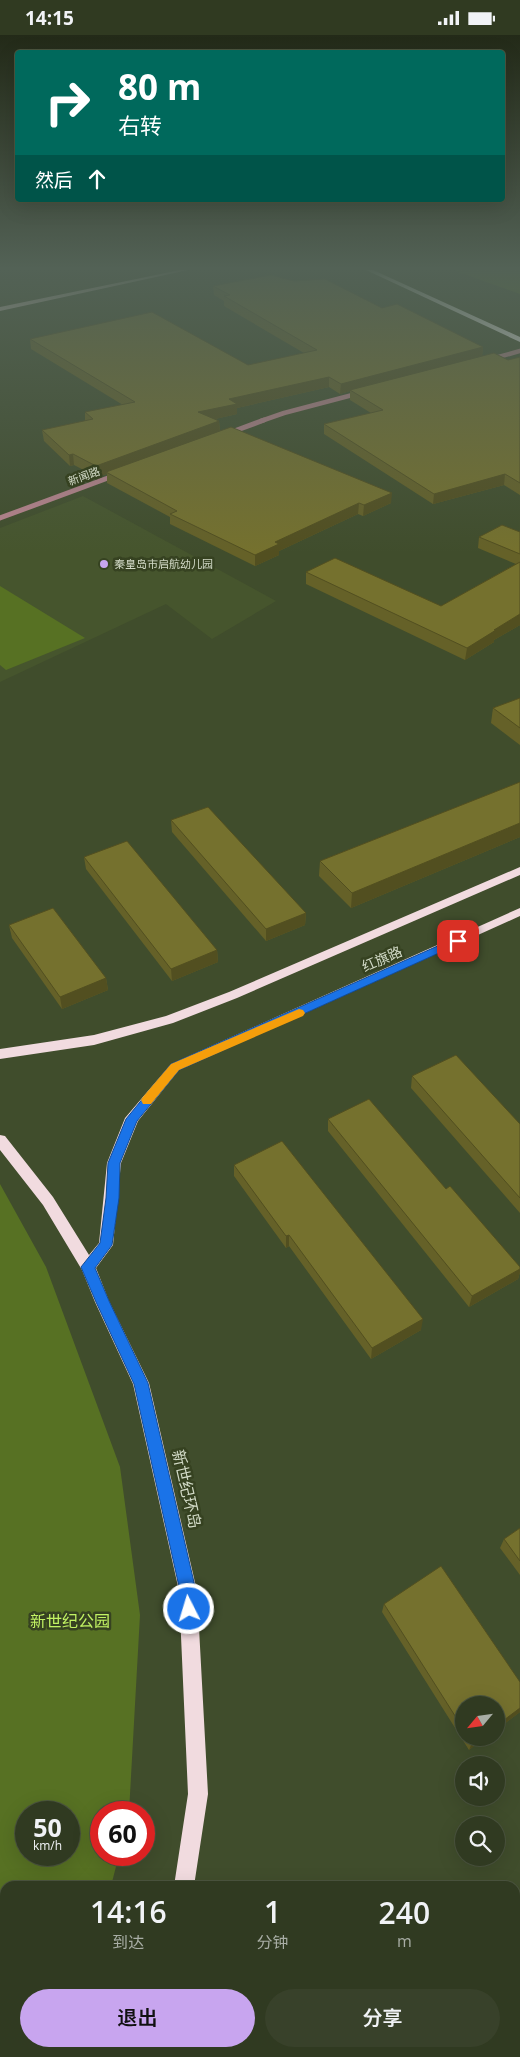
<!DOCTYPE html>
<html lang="zh">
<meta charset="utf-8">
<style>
:root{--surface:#303a21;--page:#38412a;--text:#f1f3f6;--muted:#a8ada5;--line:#4b543f;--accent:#c8a5ef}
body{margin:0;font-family:"Open Sans","Noto Sans SC",sans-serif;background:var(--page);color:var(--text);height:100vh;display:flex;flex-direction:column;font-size:19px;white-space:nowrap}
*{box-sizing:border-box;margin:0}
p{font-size:16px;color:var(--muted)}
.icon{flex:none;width:28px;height:28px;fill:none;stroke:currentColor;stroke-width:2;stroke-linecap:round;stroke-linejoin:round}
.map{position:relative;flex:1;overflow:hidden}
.drawer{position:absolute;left:0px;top:1846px;width:520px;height:176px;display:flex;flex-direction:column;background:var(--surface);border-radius:15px 15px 0 0;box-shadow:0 5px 20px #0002,0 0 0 1px var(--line)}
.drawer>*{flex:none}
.guide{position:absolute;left:15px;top:15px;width:490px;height:152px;border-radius:5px;box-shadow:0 5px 20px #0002,0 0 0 1px var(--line);background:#00695c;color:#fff;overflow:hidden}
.needle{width:32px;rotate:241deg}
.fabs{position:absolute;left:455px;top:1661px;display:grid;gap:10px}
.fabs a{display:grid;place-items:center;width:50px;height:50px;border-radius:50%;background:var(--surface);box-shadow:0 5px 20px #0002,0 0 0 1px var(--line);font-size:25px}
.speed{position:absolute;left:15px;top:1766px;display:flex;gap:10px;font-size:25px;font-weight:700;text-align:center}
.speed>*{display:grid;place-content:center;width:65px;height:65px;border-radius:50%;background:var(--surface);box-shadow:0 5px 20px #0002,0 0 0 1px var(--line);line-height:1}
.speed small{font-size:12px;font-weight:400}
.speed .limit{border:8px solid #d22;background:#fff;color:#111}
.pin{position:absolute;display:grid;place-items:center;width:42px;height:42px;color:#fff;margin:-21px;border-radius:10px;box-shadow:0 2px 8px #0006}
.me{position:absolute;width:55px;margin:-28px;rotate:355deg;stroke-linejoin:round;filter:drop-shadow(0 0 4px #0008)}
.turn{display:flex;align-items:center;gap:18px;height:105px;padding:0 20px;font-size:22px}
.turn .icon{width:65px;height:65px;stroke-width:2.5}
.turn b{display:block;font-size:35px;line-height:42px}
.then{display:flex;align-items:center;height:48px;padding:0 20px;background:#0003;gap:10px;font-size:19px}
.eta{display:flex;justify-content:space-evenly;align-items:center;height:85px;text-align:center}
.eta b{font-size:30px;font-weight:600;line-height:35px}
.primary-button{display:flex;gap:10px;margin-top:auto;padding:10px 20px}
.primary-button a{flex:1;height:58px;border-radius:30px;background:var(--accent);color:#111;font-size:20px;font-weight:600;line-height:58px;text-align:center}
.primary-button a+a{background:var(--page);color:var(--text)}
.status{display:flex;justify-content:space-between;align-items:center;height:35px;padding:0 25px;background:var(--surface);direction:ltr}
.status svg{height:14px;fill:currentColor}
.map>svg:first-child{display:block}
.built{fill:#46552d}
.green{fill:#577123;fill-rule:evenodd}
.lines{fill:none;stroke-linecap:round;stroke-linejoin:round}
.minor-far1{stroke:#b9848f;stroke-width:4.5}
.minor{stroke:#b9848f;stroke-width:5}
.major{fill:#f1dbdf;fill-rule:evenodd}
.highway{fill:#fff;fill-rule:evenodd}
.wall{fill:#656128}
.shaded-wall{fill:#524f20}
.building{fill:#75712e;stroke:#524f20}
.route{fill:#1a73e8;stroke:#114b97}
.slow{fill:#f59e0b}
.poi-dot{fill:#c8a5ef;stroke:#364221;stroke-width:2}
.labels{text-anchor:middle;stroke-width:5;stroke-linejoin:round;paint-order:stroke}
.far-street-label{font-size:11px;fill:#d2dac7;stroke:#364221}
.far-poi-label{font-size:11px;fill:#d2dac7;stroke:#364221;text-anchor:start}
.street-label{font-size:14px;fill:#d2dac7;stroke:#364221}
.near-street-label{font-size:16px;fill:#d2dac7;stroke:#364221}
.near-park-label{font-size:16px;fill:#c1f263;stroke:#364221}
</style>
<div class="status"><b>14:15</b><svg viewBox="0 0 49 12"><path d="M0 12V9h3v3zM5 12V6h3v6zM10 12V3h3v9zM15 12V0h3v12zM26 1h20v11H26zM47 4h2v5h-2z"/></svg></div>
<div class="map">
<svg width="520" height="2022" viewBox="0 0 520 2022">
<rect width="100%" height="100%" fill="#404d2c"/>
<polygon class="built" points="83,461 276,566 212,604 166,569 0,647 0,493"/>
<g class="green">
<polygon points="453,235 520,235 520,259"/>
<polygon points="0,551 85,603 6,635 0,630"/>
<path d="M0,1149L46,1232L120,1432L140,1580L129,1777L101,1778V1820H119L111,1851H5V2018H66L65,2022H0ZM26,1778H69V1820H26Z"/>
</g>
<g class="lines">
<g class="minor-far1">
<polyline points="491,324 520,316"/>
<polyline points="261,386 284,378 360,358"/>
</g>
<g class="minor">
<polyline points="229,398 264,385"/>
<polyline points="0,483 116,440"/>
</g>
<g class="major">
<polygon points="180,235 188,235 0,276 0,272"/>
<polygon points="520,832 520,840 237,963 173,988 94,1010 0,1024 0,1014 94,1000 166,981 229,957"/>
<polygon points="520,873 520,881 179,1035 138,1086 121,1128 113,1210 96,1233 109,1266 149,1348 197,1556 208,1759 194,1851 174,1851 188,1759 179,1556 133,1349 95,1267 82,1235 43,1170 0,1115 0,1100 5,1101 53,1162 89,1220 99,1208 107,1128 125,1083 171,1029"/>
<polygon points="147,2018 169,2018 167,2022 145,2022"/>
</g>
<polygon class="highway" points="366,235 373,235 520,302 520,307"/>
</g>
<g class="wall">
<polygon points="213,251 382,273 483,312 482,321 508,325 520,322 520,460 504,450 433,469 324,399 324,389 371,378 350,365 350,356 340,359 329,352 237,373 237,379 215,384 219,386 220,396 391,468 363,481 358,479 279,516 279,520 255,531 170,489 170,482 107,448 107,439 97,442 74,430 70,431 44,406 42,395 85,386 85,377 123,370 31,314 30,304 248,330 304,318 224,271 224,266 214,260"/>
<polygon points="520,497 520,590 494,605 494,607 465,625 306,549 306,537 441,571 516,529 478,513 479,502"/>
<polygon points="520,663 520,710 491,688 493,673"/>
<polygon points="520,747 520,802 351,873 319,841 320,826"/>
<polygon points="171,785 306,878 305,890 266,906 172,797"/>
<polygon points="84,822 217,915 218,927 172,946 86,834"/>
<polygon points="9,890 106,943 108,955 62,974 12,903"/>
<polygon points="412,1041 520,1089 520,1178 411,1053"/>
<polygon points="328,1084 446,1154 520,1232 520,1237 518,1244 469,1272 328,1096"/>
<polygon points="234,1130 421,1295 371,1324 289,1211 286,1213 234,1141"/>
<polygon points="520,1493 520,1540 500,1513 504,1504"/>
<polygon points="384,1569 520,1677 496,1695 496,1670 464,1670 464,1702 485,1702 469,1715 382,1577"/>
</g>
<g class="shaded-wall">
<polygon points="483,312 482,322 350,355 350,356 340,359 341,349"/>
<polygon points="329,342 329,352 237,373 237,379 198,388 198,377 229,364"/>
<polygon points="219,386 220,397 106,437 107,439 97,442 96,431"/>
<polygon points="73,419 74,430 70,431 69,420"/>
<polygon points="505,439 504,450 433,469 434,459"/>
<polygon points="392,458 391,468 363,481 364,470"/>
<polygon points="359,468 358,479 279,516 279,520 255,531 255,520 275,507"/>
<polygon points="520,579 520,590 494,605 494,607 465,625 467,613 494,595"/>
<polygon points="520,788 520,802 351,873 352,858"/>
<polygon points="306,878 305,890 266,906 266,894"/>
<polygon points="217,915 218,927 172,946 171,934"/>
<polygon points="106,943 108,955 62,974 60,962"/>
<polygon points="289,1200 289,1211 286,1213 286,1201"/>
<polygon points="520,1234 520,1237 518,1244 469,1272 472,1261"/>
<polygon points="423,1284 421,1295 371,1324 372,1313"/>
<polygon points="520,1673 520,1677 496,1695 496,1691"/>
<polygon points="480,1702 485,1702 469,1715 472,1708"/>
</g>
<g class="building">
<polygon points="271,240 294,246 325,244 382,273 397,269 483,312 341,349 329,342 229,364 237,369 198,377 219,386 96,431 73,419 69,420 42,395 93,384 85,377 135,367 30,304 152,277 248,330 317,315 224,261 230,260 213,251"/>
<polygon points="494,318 508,325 520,322 520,448 505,439 434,459 324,389 383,375 350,355"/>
<polygon points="231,392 392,458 364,470 359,468 275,507 279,509 255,520 170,479 177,476 106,437"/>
<polygon points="502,490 520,497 520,519 479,502"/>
<polygon points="335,523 441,571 520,527 520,579 494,595 496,595 467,613 306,537"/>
<polygon points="520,663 520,693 493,673"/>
<polygon points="520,747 520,788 352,858 320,826"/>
<polygon points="208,772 306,878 266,894 171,785"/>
<polygon points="127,806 217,915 171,934 84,822"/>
<polygon points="53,873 106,943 60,962 9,890"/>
<polygon points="456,1020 520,1089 520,1163 412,1041"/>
<polygon points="369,1064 446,1154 450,1151 520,1232 520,1234 472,1261 328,1084"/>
<polygon points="282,1106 423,1284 372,1313 289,1200 286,1201 234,1130"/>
<polygon points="520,1493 520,1526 504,1504"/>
<polygon points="441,1531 520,1647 520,1673 496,1691 496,1670 464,1670 464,1695 384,1569"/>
<polygon points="469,1702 480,1702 472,1708"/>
</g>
<linearGradient id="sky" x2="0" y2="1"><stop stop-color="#232a18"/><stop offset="0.45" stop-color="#536256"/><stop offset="1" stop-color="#536256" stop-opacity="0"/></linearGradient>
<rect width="520" height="518" fill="url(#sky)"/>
<polygon class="route" points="458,902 461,903 463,906 461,908 179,1035 137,1086 120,1128 119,1163 112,1210 95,1233 109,1266 148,1348 196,1556 197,1574 195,1580 189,1583 184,1580 181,1574 180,1556 134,1349 96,1267 81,1232 100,1208 106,1163 108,1128 126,1084 171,1029"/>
<polygon class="slow" points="299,974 303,975 305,978 303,981 179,1035 151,1069 143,1069 141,1065 143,1062 171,1029"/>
<circle class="poi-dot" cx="104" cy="529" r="5"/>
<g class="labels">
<g class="far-street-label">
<text transform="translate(84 441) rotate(-20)" y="4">新闻路</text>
</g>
<g class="far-poi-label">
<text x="114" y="533">秦皇岛市启航幼儿园</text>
</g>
<g class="street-label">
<text transform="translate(382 924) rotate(-24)" y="5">红旗路</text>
</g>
<g class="near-street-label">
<text transform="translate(187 1454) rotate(77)" y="6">新世纪环岛</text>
</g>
<g class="near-park-label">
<text x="70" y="1592">新世纪公园</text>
</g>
</g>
</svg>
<div class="fabs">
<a><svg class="needle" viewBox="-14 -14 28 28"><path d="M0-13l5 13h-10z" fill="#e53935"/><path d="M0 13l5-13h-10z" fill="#a8ada5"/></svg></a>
<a><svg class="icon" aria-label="sound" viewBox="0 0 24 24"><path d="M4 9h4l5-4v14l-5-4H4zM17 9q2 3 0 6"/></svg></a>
<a><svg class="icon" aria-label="search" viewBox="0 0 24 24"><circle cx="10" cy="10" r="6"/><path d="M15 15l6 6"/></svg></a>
</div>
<div class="speed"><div>50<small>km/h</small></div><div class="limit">60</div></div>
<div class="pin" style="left:458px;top:906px;background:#d93025"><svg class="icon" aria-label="arrive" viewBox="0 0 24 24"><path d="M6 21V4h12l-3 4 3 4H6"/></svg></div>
<svg class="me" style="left:189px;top:1574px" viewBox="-20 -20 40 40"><circle r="17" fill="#1a73e8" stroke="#fff" stroke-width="3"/><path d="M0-11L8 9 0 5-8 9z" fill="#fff"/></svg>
<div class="guide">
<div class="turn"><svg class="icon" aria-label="right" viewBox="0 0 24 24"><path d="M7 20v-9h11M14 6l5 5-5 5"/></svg><div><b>80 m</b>右转</div></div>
<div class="then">然后<svg class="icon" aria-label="ahead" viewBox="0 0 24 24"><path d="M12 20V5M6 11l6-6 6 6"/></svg></div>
</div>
<section class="drawer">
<div class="eta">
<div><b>14:16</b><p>到达</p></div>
<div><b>1</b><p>分钟</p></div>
<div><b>240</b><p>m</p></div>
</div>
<div class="primary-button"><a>退出</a><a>分享</a></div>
</section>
</div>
